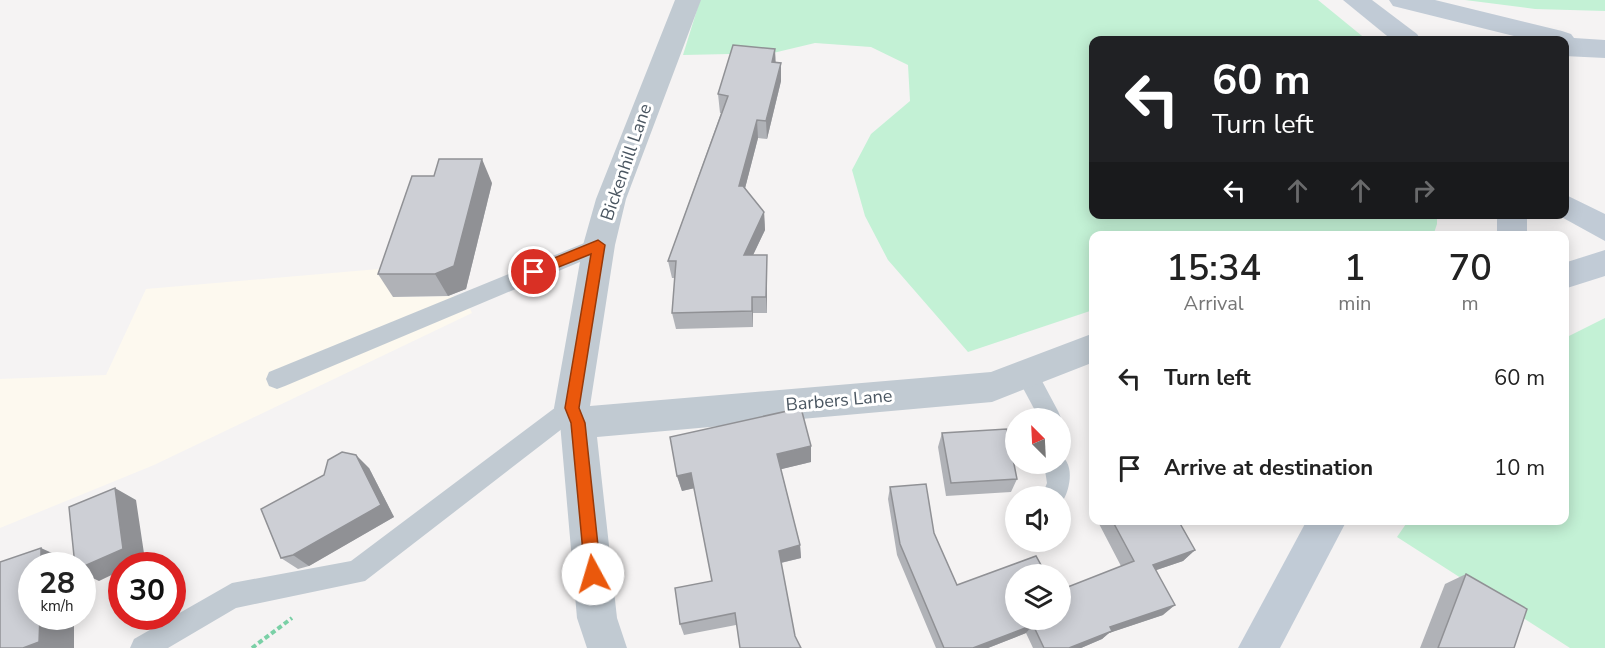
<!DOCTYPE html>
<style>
:root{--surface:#fff;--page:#f2f2f2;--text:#222;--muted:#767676}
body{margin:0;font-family:"Nunito Sans",sans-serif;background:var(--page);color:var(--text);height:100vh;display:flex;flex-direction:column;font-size:22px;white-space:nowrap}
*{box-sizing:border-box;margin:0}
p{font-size:20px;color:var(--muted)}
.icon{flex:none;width:33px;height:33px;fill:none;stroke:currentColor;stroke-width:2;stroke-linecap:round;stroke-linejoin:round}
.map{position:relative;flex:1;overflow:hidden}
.details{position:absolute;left:1089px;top:231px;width:480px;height:294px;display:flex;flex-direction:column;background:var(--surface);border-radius:12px;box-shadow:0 3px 15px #0003}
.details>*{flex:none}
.top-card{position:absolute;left:1089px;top:36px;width:480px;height:183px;border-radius:12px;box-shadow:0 3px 15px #0003;background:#202124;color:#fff;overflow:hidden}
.needle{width:39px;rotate:336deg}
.tools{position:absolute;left:1005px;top:408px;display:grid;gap:12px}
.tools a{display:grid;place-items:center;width:66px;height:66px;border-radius:50%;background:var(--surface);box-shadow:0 3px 15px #0003;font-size:30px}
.speed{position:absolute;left:18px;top:552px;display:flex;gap:12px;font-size:30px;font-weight:700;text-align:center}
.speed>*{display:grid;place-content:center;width:78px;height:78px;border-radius:50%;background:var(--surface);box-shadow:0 3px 15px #0003;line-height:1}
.speed small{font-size:15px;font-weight:400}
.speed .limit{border:9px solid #d22;background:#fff;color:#111}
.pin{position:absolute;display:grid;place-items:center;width:51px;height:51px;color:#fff;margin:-26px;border:3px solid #fff;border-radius:50%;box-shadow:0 2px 6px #0007}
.me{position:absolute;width:66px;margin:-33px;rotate:354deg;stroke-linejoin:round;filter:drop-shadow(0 0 4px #0008)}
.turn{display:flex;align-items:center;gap:21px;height:126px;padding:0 24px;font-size:27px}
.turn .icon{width:78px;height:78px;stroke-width:2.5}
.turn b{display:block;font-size:42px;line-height:51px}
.lanes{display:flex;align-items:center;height:57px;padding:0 24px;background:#0003;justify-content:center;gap:30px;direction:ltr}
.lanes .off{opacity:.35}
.eta{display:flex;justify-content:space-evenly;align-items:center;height:102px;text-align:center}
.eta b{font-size:36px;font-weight:600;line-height:42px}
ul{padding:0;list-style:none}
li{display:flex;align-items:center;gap:18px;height:90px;padding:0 24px}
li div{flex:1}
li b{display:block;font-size:22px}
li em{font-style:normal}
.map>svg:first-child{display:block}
.commercial{fill:#fdf9ef}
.green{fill:#c3f1d5}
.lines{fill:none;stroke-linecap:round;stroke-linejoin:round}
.path{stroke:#7ad0a6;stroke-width:4;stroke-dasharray:5 3;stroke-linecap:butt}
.lane{fill:#c1cad2;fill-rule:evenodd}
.street{fill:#c1cad2;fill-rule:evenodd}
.secondary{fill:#c1cbd6;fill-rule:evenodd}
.wall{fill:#b0b2b7}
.shaded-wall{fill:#909195}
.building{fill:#cdcfd5;stroke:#909195;stroke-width:1.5}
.route{fill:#ea580c;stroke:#983908;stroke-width:1.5}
.labels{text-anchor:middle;stroke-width:6;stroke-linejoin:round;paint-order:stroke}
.street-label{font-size:18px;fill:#4a5661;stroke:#fff}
</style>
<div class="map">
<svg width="1605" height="648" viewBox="0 0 1605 648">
<rect width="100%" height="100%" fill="#f5f3f3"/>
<polygon class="commercial" points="402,267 393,297 464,296 472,313 154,465 0,528 0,379 106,375 146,289"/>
<g class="green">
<polygon points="700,0 1318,0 1367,40 1094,40 1094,214 1437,214 1437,224 1433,236 1094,236 1093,310 968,352 888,260 865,216 852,170 871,134 910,101 908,65 871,47 815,43 773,53 683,55"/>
<polygon points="1465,0 1605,0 1605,11 1535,9"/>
<polygon points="1605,318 1605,648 1570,648 1397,537 1408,521 1564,520 1565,338"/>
</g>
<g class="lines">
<polyline class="path" points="252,648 292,618"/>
<g class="lane">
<polygon points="599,237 606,239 609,245 606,251 285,386 277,389 269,386 266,379 269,372"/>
<polygon points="1026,364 1034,366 1058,411 1061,418 1060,420 1039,418 1015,373 1018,366"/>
<polygon points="572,398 580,401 583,408 580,415 365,581 236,608 168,648 130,648 134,639 232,583 351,561 564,401"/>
<path d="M1060,455C1076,464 1070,493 1060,505V496H1042L1047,483L1044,464H1060Z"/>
</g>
<polygon class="street" points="675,0 701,0 626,199 615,245 590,406 991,372 1094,333 1094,362 992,402 597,437 617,618 627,648 587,648 577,618 560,423 554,408 583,245 596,199"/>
<g class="secondary">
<polygon points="1343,0 1372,0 1417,34 1421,40 1392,40"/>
<polygon points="1389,0 1435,0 1562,31 1571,34 1574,38 1605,40 1605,58 1564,56 1564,40 1530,40 1393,6"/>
<polygon points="1564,194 1605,214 1605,241 1556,214 1564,214"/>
<rect x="1497" y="214" width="30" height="22"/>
<polygon points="1605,250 1605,276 1564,289 1564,263"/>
<polygon points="1307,520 1347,520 1280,648 1238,648"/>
</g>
</g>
<g class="wall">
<polygon points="775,62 781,81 767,139 758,138 745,188 764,212 765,230 753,255 767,255 767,313 753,313 753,327 676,329 672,313 675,278 672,278 668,261 721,113 720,113 718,94"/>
<polygon points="492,183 466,289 448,296 393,297 378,274"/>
<polygon points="942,433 1017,479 1011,492 946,496 938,447"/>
<polygon points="811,462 781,469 800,545 801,558 781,563 736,625 684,635 680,624 712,581 694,488 682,491 677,476"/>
<polygon points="369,468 394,517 309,566 298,569 281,558 324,475"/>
<polygon points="890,487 934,533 957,585 1016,620 1121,566 1097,520 1178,520 1195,550 1183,561 1156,570 1163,615 1109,633 1102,639 1081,648 1033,648 1026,633 988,648 936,648 897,555 888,499"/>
<polygon points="1466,574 1514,648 1420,648 1445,584"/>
</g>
<g class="shaded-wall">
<polygon points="775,49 776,68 772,62"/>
<polygon points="781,63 781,81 767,139 766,121"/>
<polygon points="757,120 758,138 741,204 739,186"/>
<polygon points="482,159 492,183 466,289 448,296 435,274"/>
<polygon points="764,212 765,230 745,272 744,255"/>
<polygon points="767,255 767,313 766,297"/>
<polygon points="752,297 753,313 753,327 752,311"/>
<polygon points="811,446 811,462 778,470 777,454"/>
<polygon points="356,455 369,468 394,517 309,566 293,555"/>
<polygon points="691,473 695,488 682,491 677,476"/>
<polygon points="115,488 136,500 145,560 133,566 122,566 122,570 99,581 82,573 82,567"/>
<polygon points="800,545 801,558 780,563 779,551"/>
<polygon points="41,548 74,563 74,566 41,566"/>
<polygon points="1195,550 1183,561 1142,575 1153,565"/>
<polygon points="1175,605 1163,615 1109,633 1102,639 1081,648 1069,648 1110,627"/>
<polygon points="40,616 74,616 74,648 23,648"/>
<polygon points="1033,625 1026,633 988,648 973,648"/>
</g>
<g class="building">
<polygon points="733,45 775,49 772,62 781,63 766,121 757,120 739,186 743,186 764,212 744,255 767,255 766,297 752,297 752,311 672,313 676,261 668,261 728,96 718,94"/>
<polygon points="439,159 482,159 454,266 435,274 378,274 412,176 434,176"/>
<polygon points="801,408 811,446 777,454 800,545 779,551 795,636 801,648 740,648 735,613 680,624 675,588 712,581 691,473 677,476 670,437"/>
<polygon points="1007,429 1017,479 951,483 942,433"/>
<polygon points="342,452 356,455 381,505 293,555 281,558 261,509 324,475 328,460"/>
<polygon points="926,484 934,533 957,585 1036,556 1046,574 1016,574 1016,620 1060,620 1060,590 1134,561 1112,520 1178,520 1195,550 1153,565 1175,605 1110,627 1112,631 1069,648 1044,648 1033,625 973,648 944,648 900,544 890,487"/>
<polygon points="115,488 123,549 82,567 82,566 75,566 69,507"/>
<polygon points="41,548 41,566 32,566 32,616 40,616 39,642 23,648 0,648 0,562"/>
<polygon points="1466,574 1527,609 1514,648 1438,648"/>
</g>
<polygon class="route" points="598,240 605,245 579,408 585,423 601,574 599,580 593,582 587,580 585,574 571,423 565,408 591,254 534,277 528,272 530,268"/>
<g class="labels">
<g class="street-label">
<text transform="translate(626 162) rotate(-71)" y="6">Bickenhill Lane</text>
<text transform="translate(839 400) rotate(-5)" y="6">Barbers Lane</text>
</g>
</g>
</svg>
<div class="tools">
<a><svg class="needle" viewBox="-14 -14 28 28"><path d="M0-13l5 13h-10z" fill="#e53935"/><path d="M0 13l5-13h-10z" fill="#767676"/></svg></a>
<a><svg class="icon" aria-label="sound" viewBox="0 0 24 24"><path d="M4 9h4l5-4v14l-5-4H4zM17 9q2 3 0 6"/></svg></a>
<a><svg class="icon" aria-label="layers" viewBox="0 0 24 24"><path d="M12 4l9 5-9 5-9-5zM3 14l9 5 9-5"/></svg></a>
</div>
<div class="speed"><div>28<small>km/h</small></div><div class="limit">30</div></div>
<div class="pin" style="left:534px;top:272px;background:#d93025"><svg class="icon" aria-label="arrive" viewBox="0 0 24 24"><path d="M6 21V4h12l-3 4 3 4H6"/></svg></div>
<svg class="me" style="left:593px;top:574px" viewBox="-20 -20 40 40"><circle r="19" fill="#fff"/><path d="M0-13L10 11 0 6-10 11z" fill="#ea580c"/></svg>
<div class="top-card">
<div class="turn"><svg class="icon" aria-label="left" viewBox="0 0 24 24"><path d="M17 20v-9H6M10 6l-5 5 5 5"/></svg><div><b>60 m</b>Turn left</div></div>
<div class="lanes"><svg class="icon" aria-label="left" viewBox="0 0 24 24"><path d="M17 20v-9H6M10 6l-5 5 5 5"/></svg><svg class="icon off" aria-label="ahead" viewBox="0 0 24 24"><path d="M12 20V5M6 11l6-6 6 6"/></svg><svg class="icon off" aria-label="ahead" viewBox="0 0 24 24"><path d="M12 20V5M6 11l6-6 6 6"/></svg><svg class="icon off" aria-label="right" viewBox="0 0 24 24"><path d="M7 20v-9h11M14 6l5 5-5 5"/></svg></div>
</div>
<section class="details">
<div class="eta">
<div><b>15:34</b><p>Arrival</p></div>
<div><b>1</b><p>min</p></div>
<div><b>70</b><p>m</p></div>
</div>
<ul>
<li><svg class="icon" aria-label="left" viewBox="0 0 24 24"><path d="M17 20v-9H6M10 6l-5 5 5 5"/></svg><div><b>Turn left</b></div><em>60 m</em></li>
<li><svg class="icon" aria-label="arrive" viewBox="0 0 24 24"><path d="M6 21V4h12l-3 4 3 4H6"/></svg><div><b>Arrive at destination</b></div><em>10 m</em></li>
</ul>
</section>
</div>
